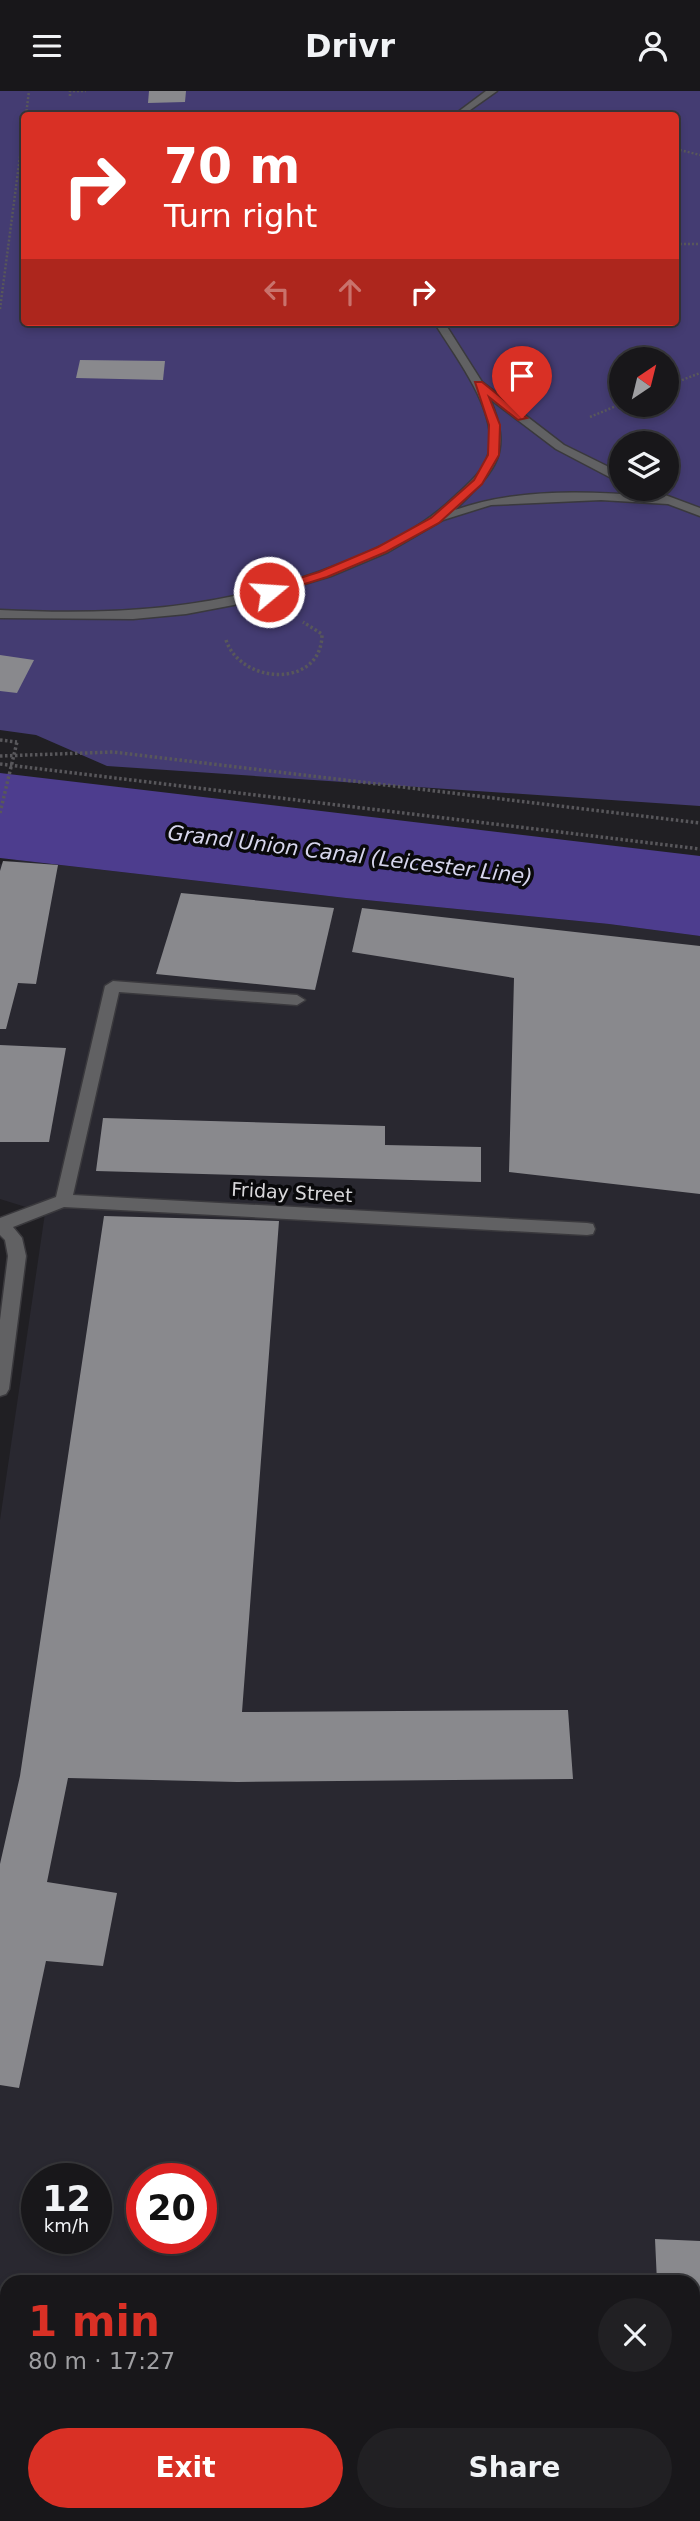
<!DOCTYPE html>
<meta charset="utf-8">
<style>
:root{--surface:#18171a;--page:#212023;--text:#f1f3f6;--muted:#9f9fa2;--line:#363639;--accent:#d93025}
body{margin:0;font-family:"DejaVu Sans",sans-serif;background:var(--page);color:var(--text);height:100vh;display:flex;flex-direction:column;font-size:26px;white-space:nowrap}
*{box-sizing:border-box;margin:0}
p{font-size:23px;color:var(--muted)}
.icon{flex:none;width:38px;height:38px;fill:none;stroke:currentColor;stroke-width:2;stroke-linecap:round;stroke-linejoin:round}
.map{position:relative;flex:1;overflow:hidden}
.details{position:absolute;left:0px;top:2184px;width:700px;height:247px;display:flex;flex-direction:column;background:var(--surface);border-radius:21px 21px 0 0;box-shadow:0 4px 10px #0003,0 0 0 2px var(--line)}
.details>*{flex:none}
.guide{position:absolute;left:21px;top:21px;width:658px;height:214px;border-radius:7px;box-shadow:0 4px 10px #0003,0 0 0 2px var(--line);background:#d93025;color:#fff;overflow:hidden}
.needle{width:46px;rotate:35deg}
.fabs{position:absolute;left:609px;top:256px;display:grid;gap:14px}
.fabs a{display:grid;place-items:center;width:70px;height:70px;border-radius:50%;background:var(--surface);box-shadow:0 4px 10px #0003,0 0 0 2px var(--line);font-size:35px}
.speed{position:absolute;left:21px;top:2072px;display:flex;gap:14px;font-size:35px;font-weight:700;text-align:center}
.speed>*{display:grid;place-content:center;width:91px;height:91px;border-radius:50%;background:var(--surface);box-shadow:0 4px 10px #0003,0 0 0 2px var(--line);line-height:1}
.speed small{font-size:18px;font-weight:400}
.speed .limit{border:10px solid #d22;background:#fff;color:#111}
.pin{position:absolute;display:grid;place-items:center;width:60px;height:60px;color:#fff;margin:-72px -30px;border-radius:50% 50% 50% 0;rotate:-45deg;box-shadow:0 0 7px #0007}
.pin .icon{rotate:45deg}
.me{position:absolute;width:77px;margin:-38px;rotate:72deg;stroke-linejoin:round;filter:drop-shadow(0 0 5px #0008)}
.turn{display:flex;align-items:center;gap:24px;height:147px;padding:0 28px;font-size:32px}
.turn .icon{width:91px;height:91px;stroke-width:2.5}
.turn b{display:block;font-size:49px;line-height:60px}
.lanes{display:flex;align-items:center;height:66px;padding:0 28px;background:#0003;justify-content:center;gap:35px;direction:ltr}
.lanes .off{opacity:.35}
.round{display:grid;place-items:center;flex:none;width:74px;height:74px;border-radius:37px;background:var(--page)}
.headline{display:flex;align-items:center;justify-content:space-between;height:119px;padding:0 28px}
h1{font-size:42px;font-weight:600;line-height:52px;color:var(--accent)}
.button{display:flex;gap:14px;margin-top:auto;padding:14px 28px}
.button a{flex:1;height:80px;border-radius:42px;background:var(--accent);color:#fff;font-size:28px;font-weight:600;line-height:80px;text-align:center}
.button a+a{background:var(--page);color:var(--text)}
header{display:flex;justify-content:space-between;align-items:center;height:91px;padding:0 28px;background:var(--surface);font-size:32px;font-weight:600}
.map>svg:first-child{display:block}
.built{fill:#292830;fill-rule:evenodd}
.green{fill:#443c72;fill-rule:evenodd}
.water{fill:#4d3d8e}
.building{fill:#89898d}
.lines{fill:none;stroke-linecap:round;stroke-linejoin:round}
.minor-casing{stroke:#3a393d;stroke-width:3}
.path-far1{stroke:#58575b;stroke-width:2.5;stroke-dasharray:2 2;stroke-linecap:butt}
.path{stroke:#58575b;stroke-width:3.5;stroke-dasharray:2.5 2.5;stroke-linecap:butt}
.minor{fill:#616163;fill-rule:evenodd}
.path-bridge{stroke:#58575b;stroke-width:3.5;stroke-dasharray:2.5 2.5;stroke-linecap:butt}
.route{fill:#d93025;stroke:#8d1f18;stroke-width:2}
.labels{text-anchor:middle;stroke-width:7;stroke-linejoin:round;paint-order:stroke}
.street-label{font-size:19px;fill:#d9d8db;stroke:#09090b}
.water-label{font-size:21px;font-style:italic;fill:#d7d6ed;stroke:#09090b}
</style>
<header><svg class="icon" aria-label="menu" viewBox="0 0 24 24"><path d="M4 6h16M4 12h16M4 18h16"/></svg>Drivr<svg class="icon" aria-label="person" viewBox="0 0 24 24"><circle cx="12" cy="8" r="4"/><path d="M4 21q1-7 8-7t8 7"/></svg></header>
<div class="map">
<svg width="700" height="2430" viewBox="0 0 700 2430">
<rect width="100%" height="100%" fill="#201f23"/>
<path class="built" d="M17,769L346,807L609,833L700,845V2430H0V1429L45,1122L0,1108V773ZM37,2088H96V2147H37ZM142,2088H201V2147H142ZM7,2191H693V2424H7Z"/>
<path class="green" d="M0,0H700V715L107,675L36,644L0,639ZM24,24H676V231H24ZM621,268H667V313H621ZM621,352H667V397H621Z"/>
<polygon class="water" points="0,682 700,765 700,845 609,833 346,807 0,767"/>
<g class="building">
<polygon points="149,0 186,0 185,11 148,12"/>
<polygon points="80,269 165,270 163,289 76,287"/>
<polygon points="0,564 34,569 17,602 0,600"/>
<polygon points="3,770 58,774 36,893 18,892 6,938 0,938 0,780"/>
<polygon points="181,802 334,817 315,899 156,883"/>
<polygon points="362,817 700,855 700,1103 509,1081 514,887 352,861"/>
<polygon points="0,954 66,957 49,1051 0,1051"/>
<polygon points="103,1027 385,1035 385,1054 481,1056 481,1091 96,1080"/>
<polygon points="104,1125 279,1130 242,1621 568,1619 573,1688 237,1691 68,1687 47,1791 117,1802 103,1875 46,1870 19,1997 0,1994 0,1773 20,1685"/>
<polygon points="655,2148 700,2150 700,2430 0,2430 0,2398 7,2398 7,2424 693,2424 693,2191 657,2191"/>
</g>
<g class="lines">
<defs>
<g id="minor">
<polygon points="486,0 497,0 463,24 454,24"/>
<path d="M434,231H444L482,291L564,354L621,382V390H617L556,358L490,308C514,364 494,380 455,419C517,397 586,400 651,405L657,401L700,417V425L668,413L601,409L491,414L443,429L388,461L331,485L239,513L186,523L133,528L0,527V519C120,525 227,518 340,473C381,457 422,437 454,406C469,392 488,378 490,355C494,314 454,264 434,231Z"/>
<polygon points="113,890 297,904 305,909 297,914 119,901 73,1104 587,1132 593,1133 595,1138 593,1143 587,1144 64,1116 13,1136 22,1147 26,1165 9,1298 6,1303 0,1305 0,1229 8,1165 5,1149 0,1144 0,1127 56,1106 105,895"/>
</g>
</defs>
<use href="#minor" class="minor-casing"/>
<g class="path-far1">
<polyline points="70,5 70,0 86,0"/>
<polyline points="26,24 29,0"/>
<polyline points="676,58 700,64"/>
<polyline points="676,153 700,153"/>
<polyline points="0,218 24,35"/>
<polyline points="667,295 700,282"/>
<polyline points="590,326 621,313"/>
</g>
<g class="path">
<path d="M226,549C241,594 322,598 322,543L303,531"/>
<polyline points="0,649 17,651"/>
<polyline points="0,665 113,661 700,732"/>
<polyline points="0,673 700,758"/>
</g>
<use href="#minor" class="minor"/>
<polyline class="path-bridge" points="0,722 17,651"/>
</g>
<polygon class="route" points="475,291 482,291 527,327 518,329 489,306 500,334 499,364 482,393 439,432 386,461 327,486 273,503 265,503 265,498 319,481 378,456 431,427 474,389 488,364 489,334"/>
<g class="labels">
<g class="street-label">
<text transform="translate(292 1101) rotate(3)" y="7">Friday Street</text>
</g>
<g class="water-label">
<text transform="translate(350 764) rotate(7)" y="7">Grand Union Canal (Leicester Line)</text>
</g>
</g>
</svg>
<div class="fabs">
<a><svg class="needle" viewBox="-14 -14 28 28"><path d="M0-13l5 13h-10z" fill="#e53935"/><path d="M0 13l5-13h-10z" fill="#9f9fa2"/></svg></a>
<a><svg class="icon" aria-label="layers" viewBox="0 0 24 24"><path d="M12 4l9 5-9 5-9-5zM3 14l9 5 9-5"/></svg></a>
</div>
<div class="speed"><div>12<small>km/h</small></div><div class="limit">20</div></div>
<div class="pin" style="left:522px;top:327px;background:#d93025"><svg class="icon" aria-label="arrive" viewBox="0 0 24 24"><path d="M6 21V4h12l-3 4 3 4H6"/></svg></div>
<svg class="me" style="left:269px;top:501px" viewBox="-20 -20 40 40"><circle r="17" fill="#d93025" stroke="#fff" stroke-width="3"/><path d="M0-11L8 9 0 5-8 9z" fill="#fff"/></svg>
<div class="guide">
<div class="turn"><svg class="icon" aria-label="right" viewBox="0 0 24 24"><path d="M7 20v-9h11M14 6l5 5-5 5"/></svg><div><b>70 m</b>Turn right</div></div>
<div class="lanes"><svg class="icon off" aria-label="left" viewBox="0 0 24 24"><path d="M17 20v-9H6M10 6l-5 5 5 5"/></svg><svg class="icon off" aria-label="ahead" viewBox="0 0 24 24"><path d="M12 20V5M6 11l6-6 6 6"/></svg><svg class="icon" aria-label="right" viewBox="0 0 24 24"><path d="M7 20v-9h11M14 6l5 5-5 5"/></svg></div>
</div>
<section class="details">
<div class="headline"><div><h1>1 min</h1><p>80 m · 17:27</p></div><a class="round"><svg class="icon" aria-label="close" viewBox="0 0 24 24"><path d="M6 6l12 12M18 6L6 18"/></svg></a></div>
<div class="button"><a>Exit</a><a>Share</a></div>
</section>
</div>
